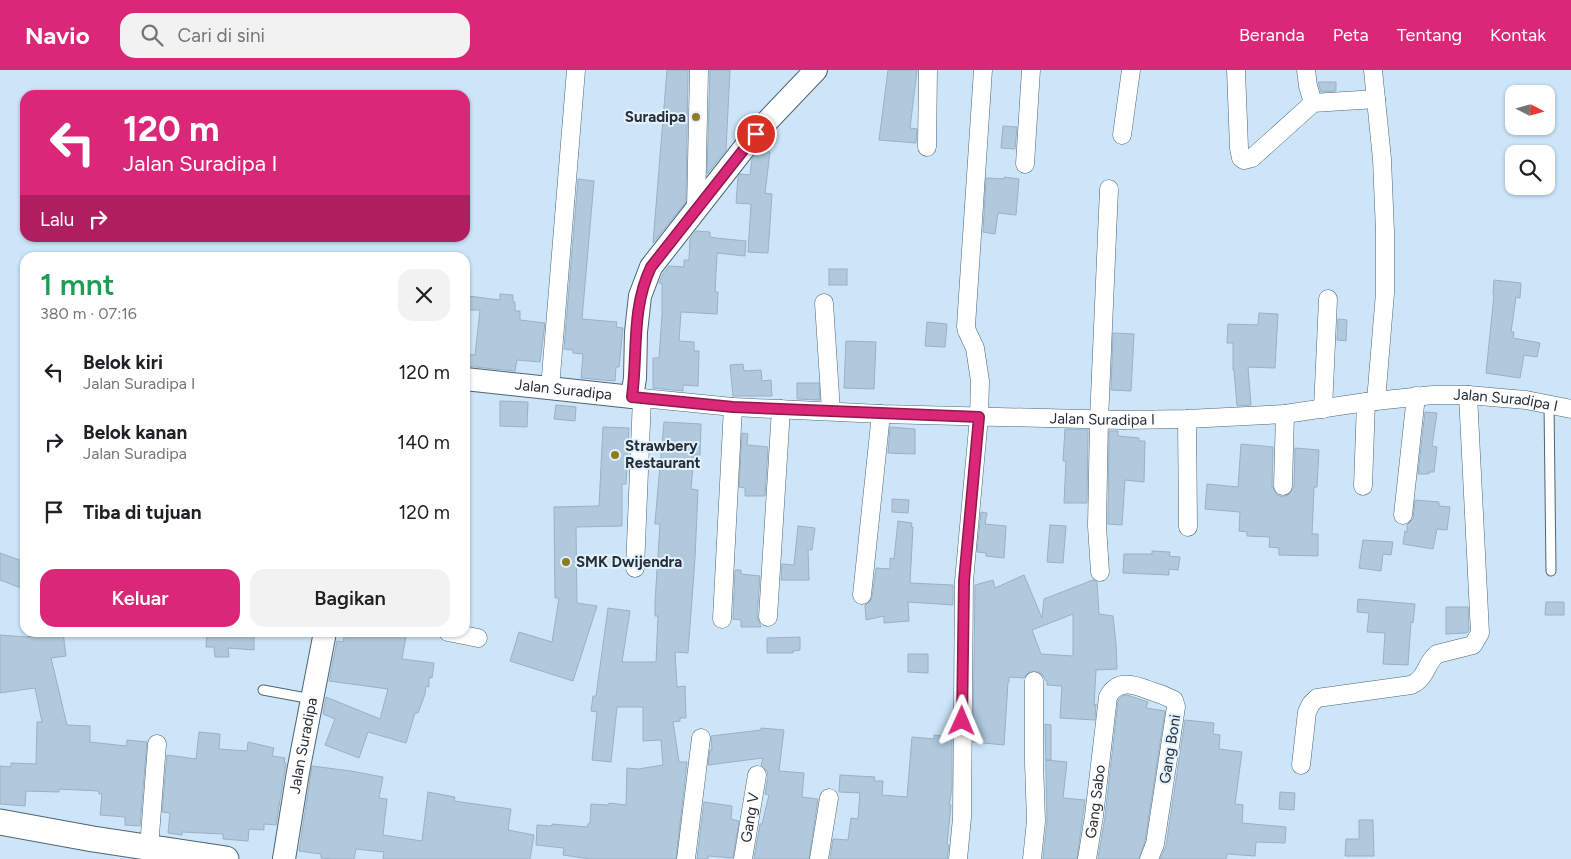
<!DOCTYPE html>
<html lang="id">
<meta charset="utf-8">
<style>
:root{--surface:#fff;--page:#f2f2f2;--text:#202124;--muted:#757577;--accent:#db2777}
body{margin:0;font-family:Figtree,sans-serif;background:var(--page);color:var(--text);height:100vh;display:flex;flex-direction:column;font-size:19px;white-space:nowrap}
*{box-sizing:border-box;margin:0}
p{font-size:16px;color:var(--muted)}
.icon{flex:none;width:28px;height:28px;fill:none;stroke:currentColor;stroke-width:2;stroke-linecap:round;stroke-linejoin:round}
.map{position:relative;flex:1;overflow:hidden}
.drawer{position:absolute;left:20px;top:182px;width:450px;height:385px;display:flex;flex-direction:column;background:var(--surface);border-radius:15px;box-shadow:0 1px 4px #0004}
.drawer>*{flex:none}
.hud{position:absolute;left:20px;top:20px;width:450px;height:152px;border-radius:15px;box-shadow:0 1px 4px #0004;background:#db2777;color:#fff;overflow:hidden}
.needle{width:32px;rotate:96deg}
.fabs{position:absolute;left:1505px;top:15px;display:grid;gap:10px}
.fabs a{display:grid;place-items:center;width:50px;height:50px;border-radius:10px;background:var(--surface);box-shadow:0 1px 4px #0004;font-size:25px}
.pin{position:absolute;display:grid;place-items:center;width:42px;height:42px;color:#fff;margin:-21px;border:2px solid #fff;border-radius:50%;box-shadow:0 1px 5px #0007}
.me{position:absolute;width:55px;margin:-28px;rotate:1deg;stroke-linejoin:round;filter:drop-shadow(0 0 4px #0008)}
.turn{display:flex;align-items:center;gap:18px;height:105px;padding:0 20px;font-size:22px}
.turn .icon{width:65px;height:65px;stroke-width:2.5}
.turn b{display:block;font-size:35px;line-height:42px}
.then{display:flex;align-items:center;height:48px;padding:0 20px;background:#0003;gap:10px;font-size:19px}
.round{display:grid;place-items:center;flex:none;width:52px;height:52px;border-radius:15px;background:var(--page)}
.summary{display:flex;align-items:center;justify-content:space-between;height:85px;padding:0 20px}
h1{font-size:30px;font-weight:600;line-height:38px;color:#1e9e55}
.action{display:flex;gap:10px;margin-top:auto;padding:10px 20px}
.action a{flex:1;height:58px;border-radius:15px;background:var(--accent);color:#fff;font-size:20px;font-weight:600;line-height:58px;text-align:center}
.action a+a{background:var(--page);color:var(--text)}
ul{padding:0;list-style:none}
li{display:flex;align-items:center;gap:15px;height:70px;padding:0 20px}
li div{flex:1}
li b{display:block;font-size:19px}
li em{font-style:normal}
header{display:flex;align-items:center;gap:30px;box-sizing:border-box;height:70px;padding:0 25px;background:var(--accent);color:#fff}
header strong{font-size:24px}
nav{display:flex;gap:28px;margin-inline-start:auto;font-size:18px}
.search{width:350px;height:45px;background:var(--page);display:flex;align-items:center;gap:12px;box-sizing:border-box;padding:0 18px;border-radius:15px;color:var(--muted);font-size:19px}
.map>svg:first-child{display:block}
.building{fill:#b0c9dc;stroke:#99b1c4;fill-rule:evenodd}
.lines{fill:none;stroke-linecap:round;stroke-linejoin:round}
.service-casing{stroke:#4d6475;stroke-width:11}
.minor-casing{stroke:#4d6475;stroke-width:19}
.tertiary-casing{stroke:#4d6475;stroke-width:24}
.secondary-casing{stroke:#4d6475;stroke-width:27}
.service{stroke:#fff;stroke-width:9}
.minor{stroke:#fff;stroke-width:18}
.tertiary{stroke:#fff;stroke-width:22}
.secondary{stroke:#fff;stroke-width:25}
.route-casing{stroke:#8e194d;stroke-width:12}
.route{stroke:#db2777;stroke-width:9}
.poi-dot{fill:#937920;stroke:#e1f1fd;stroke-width:2}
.labels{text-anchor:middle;stroke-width:4;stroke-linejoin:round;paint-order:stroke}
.poi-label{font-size:15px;font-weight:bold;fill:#262f37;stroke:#e1f1fd;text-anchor:start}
.street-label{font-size:15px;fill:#262f37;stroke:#e1f1fd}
</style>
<header>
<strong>Navio</strong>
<div class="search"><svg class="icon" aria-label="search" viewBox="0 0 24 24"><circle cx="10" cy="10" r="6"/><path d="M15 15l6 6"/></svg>Cari di sini</div>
<nav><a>Beranda</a><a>Peta</a><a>Tentang</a><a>Kontak</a></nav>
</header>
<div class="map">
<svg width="1571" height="789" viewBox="0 0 1571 789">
<rect width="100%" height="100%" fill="#cce5f9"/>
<g class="building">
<polygon points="667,0 688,0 686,132 653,173"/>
<polygon points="710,0 730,0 726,80 707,104"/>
<polygon points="888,0 917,0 910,58 917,59 916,73 879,70"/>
<polygon points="1318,12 1336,12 1336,21 1321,22"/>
<polygon points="1003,56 1017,57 1015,79 1001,78"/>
<polygon points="759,81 770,82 765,123 772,124 768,183 748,182 751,134 736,133 738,107 740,104 750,105 752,89"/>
<polygon points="1004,107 1019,109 1016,145 998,143 995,164 983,162 986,108 1004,109"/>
<polygon points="578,109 594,111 582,249 617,252 616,257 623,258 619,297 616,297 615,311 581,308 583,284 573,283 573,280 564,279"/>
<polygon points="696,161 710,162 710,167 716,168 746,171 745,186 717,183 715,222 718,222 717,244 681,242 679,271 694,272 694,281 699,281 698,316 683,315 683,321 653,318 653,288 659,288 662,245 662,214 659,213 663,204 669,196 684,197 684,190 689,190 690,169"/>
<rect x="829" y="199" width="18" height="16"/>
<polygon points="1494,210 1521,213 1520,228 1516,227 1511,262 1514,262 1513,268 1540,273 1537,287 1524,285 1520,308 1486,303 1494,225 1493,225"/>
<polygon points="500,224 513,225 513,232 515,232 515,241 520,241 520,250 545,253 540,292 517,290 515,301 465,296 465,284 475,285 480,240 467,240 468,226 500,230"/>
<polygon points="1259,243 1278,244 1275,298 1248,297 1251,335 1237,336 1234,300 1233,300 1233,273 1227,273 1228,254 1258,255"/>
<polygon points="1338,249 1347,250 1346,271 1337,270"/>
<polygon points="927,252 947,254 945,277 925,276"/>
<polygon points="1113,263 1134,264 1131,321 1111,320"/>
<polygon points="846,271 876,272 874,319 844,318"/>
<polygon points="743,294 744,301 761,300 762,311 771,310 772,326 733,326 730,295"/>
<polygon points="797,313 819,313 820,330 797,329"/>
<polygon points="500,331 528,332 527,357 500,356"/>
<polygon points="556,335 576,337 575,351 554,349"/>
<polygon points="1425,342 1437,343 1432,376 1437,377 1434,402 1429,402 1429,404 1418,404"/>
<polygon points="664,352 701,354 700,385 694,385 691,419 698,420 695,488 688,583 675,582 677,617 685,616 686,648 680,648 680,651 673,652 679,692 687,692 676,789 591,789 563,785 564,778 536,775 537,755 552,756 552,754 587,757 588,754 590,753 591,734 608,735 609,733 626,735 627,698 638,699 663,695 661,670 643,671 643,637 617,637 611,692 592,690 597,642 591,641 593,626 596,626 608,538 630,541 622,592 656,592 658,546 655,546 655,532 660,454 655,454 655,452"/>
<polygon points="603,357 629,358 626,414 622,414 622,456 576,457 577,533 597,536 573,611 510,591 519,562 552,572 559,528 555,528 554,437 599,436"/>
<polygon points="890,357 915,359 915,384 888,383"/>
<polygon points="1065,359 1088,360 1087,433 1064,433 1066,391 1063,391"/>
<polygon points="1109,361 1118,361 1118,366 1139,368 1139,371 1145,371 1144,412 1125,410 1122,455 1108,454"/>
<polygon points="742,363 748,364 747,375 768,377 765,426 745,426 745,418 739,417"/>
<polygon points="1241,374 1273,377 1272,416 1277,425 1282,427 1288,425 1294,417 1295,378 1319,380 1317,417 1314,417 1312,464 1318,464 1318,486 1279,485 1279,478 1269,477 1270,467 1247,466 1247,462 1239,461 1240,442 1205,439 1207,414 1238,417"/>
<polygon points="892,429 909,430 908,443 892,442"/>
<polygon points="1415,430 1439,432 1439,436 1450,437 1447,460 1437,459 1433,479 1403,474 1405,461 1407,462 1407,455 1413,449"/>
<polygon points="981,442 987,443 985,454 1006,456 1004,488 986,486 986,483 977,482"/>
<polygon points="898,451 912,453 911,457 913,457 910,513 953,515 953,535 908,532 909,551 884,553 884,546 866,550 865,535 870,532 872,527 876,498 890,499 890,488 894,489"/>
<polygon points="1050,455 1066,456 1063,493 1047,492"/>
<polygon points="798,456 815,458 812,480 808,480 809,510 781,510 782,494 794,495"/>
<polygon points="1363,470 1393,472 1391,485 1383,484 1381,501 1359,498"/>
<polygon points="1152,481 1170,482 1169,486 1180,487 1178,500 1169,499 1169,505 1123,503 1124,484 1152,484"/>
<polygon points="0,483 25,492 25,508 21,518 0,510"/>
<polygon points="735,500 741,500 741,504 760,506 757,546 761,557 741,557 741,550 733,549"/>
<path d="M1024,505L1042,548L1044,529L1093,510L1097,512L1099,544L1113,546L1116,574L1117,599L1096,600L1094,636L1096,634L1095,650L1060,648L1062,616L1047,615V611L1045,610L1043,605L1039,602H1029L1024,608L1009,607V612H1008L1004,675L973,672L975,515L993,510L995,518ZM1073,544V586L1041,584L1032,560Z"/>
<polygon points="1358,529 1415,534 1413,553 1411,552 1408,595 1383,594 1385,563 1367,562 1369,543 1357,542"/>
<polygon points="1546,532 1564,532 1564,545 1545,545"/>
<polygon points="1446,537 1468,537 1469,560 1467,563 1446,564"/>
<polygon points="63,562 66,586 51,588 67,655 90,656 90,672 126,676 127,670 147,672 140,756 125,755 125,747 100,745 102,724 99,724 99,721 59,719 59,722 26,721 25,736 0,734 0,696 11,697 11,693 36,694 37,652 42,652 35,618 0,623 0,565 27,567"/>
<polygon points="207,562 254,564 254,580 228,578 229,587 215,587 214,577 206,577"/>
<polygon points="345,562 386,562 406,566 402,589 434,593 432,608 429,607 429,617 426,616 425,624 418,643 415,643 406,673 368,662 359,688 325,675 335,649 323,644 326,627 380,649 388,619 329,611 337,571 343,572"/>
<polygon points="800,567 800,580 793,581 793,583 767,583 767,568"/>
<polygon points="908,584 928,584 928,603 908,602"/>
<polygon points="1127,625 1148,632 1146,638 1165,641 1145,771 1139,789 1098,789 1105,747 1118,631 1122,626"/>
<polygon points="1185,650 1214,653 1213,664 1220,665 1219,679 1242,682 1235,734 1243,735 1242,753 1286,757 1285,773 1256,772 1255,786 1227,784 1226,789 1160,789 1166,776"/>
<polygon points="1045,654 1051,655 1051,690 1046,690 1067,692 1063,728 1085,730 1077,789 1043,789 1047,751"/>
<polygon points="761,658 784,660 779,701 804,703 802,727 818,729 809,789 754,789 760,754 762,754 769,725 765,724 768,706 767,701 761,696 763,688 708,695 710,680 712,680 711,666 761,660"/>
<polygon points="199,662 220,664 219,679 247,681 248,672 274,678 272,686 285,688 284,693 286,693 276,755 264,754 264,760 249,759 248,771 223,769 223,764 182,762 182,765 168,763 170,743 162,742 167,685 196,689"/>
<polygon points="934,665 952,667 952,718 949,735 951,735 947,774 949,775 947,789 830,789 833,769 848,770 851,748 858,749 860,723 839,722 840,705 875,707 874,711 883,711 882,725 907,727 912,667 934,669"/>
<polygon points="312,696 351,701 383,707 379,728 387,729 383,765 422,771 428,722 455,727 454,731 511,739 508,760 534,765 530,789 383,789 384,782 356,779 354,789 331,789 321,788 321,784 299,781"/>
<polygon points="1280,722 1295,723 1294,740 1279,739"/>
<polygon points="704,732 732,736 731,749 739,751 733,788 708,786 708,789 697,789"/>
<polygon points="1359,750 1373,750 1374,786 1345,786 1346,769 1359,769"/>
</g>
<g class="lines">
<defs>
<g id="service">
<polyline points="1549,334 1551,501"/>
<polyline points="263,620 312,629"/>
</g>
<g id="minor">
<polyline points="1236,0 1239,78 1241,88 1244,90 1252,88 1313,33 1376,29"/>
<polyline points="1306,0 1308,16 1313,33"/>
<polyline points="1373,0 1382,89 1385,162 1385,223 1376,331"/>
<polyline points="1122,65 1131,0"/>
<polyline points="927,77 928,0"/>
<polyline points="1025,94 1031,0"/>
<polyline points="696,139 699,0"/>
<polyline points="824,233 831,341"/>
<polyline points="550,318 576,0"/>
<path id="s1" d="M632,327L733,337L881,344L1122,350L1187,349L1285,344L1366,332L1433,325H1468L1526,330L1571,339"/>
<polyline points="1323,339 1328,229"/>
<polyline points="1187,349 1188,457"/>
<polyline points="1283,416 1285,344"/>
<polyline points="1363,416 1366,332"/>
<polyline points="1403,445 1416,326"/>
<polyline points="635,498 642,328"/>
<polyline points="1100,502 1097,456 1099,350 1109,119"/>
<polyline points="862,525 881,344"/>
<polyline points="768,547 781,339"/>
<polyline points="722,549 733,337"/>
<polyline points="448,562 478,568"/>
<path d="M1301,695L1307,642L1311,634L1317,628L1411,615C1427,608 1425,594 1437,584L1473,575L1480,563L1468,325"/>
<polyline points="149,778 157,674"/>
<polyline points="686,789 701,668"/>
<path id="s2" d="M743,789L757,705"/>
<polyline points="819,789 829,728"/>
<polyline points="958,789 962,748 964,511 979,347 980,311 975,278 967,261 966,256 983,0"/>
<polyline points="1032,789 1036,751 1034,693 1034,611"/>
<path id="s3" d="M1087,789L1094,746L1108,627C1118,608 1135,615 1151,621C1158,623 1166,626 1174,630L1176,637L1155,774L1149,789"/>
</g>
<g id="tertiary">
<path id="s4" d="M465,309L632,327L635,308L636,262L640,226L651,197L756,63L816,0"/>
<path id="s5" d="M284,789L298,702L325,562"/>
</g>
<polyline id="secondary" points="0,752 93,769 226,789"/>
</defs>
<use href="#service" class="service-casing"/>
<use href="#minor" class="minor-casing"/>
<use href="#tertiary" class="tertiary-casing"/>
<use href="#secondary" class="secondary-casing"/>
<use href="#service" class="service"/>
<use href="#minor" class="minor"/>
<use href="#tertiary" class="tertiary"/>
<use href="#secondary" class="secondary"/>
</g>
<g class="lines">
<defs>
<path id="route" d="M756,64L651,197C631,239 638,282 632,327L733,337L979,347L964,511L962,651"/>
</defs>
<use href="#route" class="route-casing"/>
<use href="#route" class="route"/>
</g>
<g class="poi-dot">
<circle cx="696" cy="47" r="5"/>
<circle cx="615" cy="385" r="5"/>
<circle cx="566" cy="492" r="5"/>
</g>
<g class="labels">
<g class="poi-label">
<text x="686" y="52" text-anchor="end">Suradipa</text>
<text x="625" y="381">Strawbery<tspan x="625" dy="17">Restaurant</tspan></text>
<text x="576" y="497">SMK Dwijendra</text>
</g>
<g class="street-label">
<text dy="5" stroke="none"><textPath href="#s4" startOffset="99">Jalan Suradipa</textPath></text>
<text dy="5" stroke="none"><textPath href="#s1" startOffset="876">Jalan Suradipa I</textPath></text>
<text dy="5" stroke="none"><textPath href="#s1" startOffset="471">Jalan Suradipa I</textPath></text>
<text dy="5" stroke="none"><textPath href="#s5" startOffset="115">Jalan Suradipa</textPath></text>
<text transform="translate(1170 679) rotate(-81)" y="5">Gang Boni</text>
<text dy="5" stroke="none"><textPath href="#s3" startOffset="58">Gang Sabo</textPath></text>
<text dy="5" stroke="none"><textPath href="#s2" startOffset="42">Gang V</textPath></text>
</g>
</g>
</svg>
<div class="fabs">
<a><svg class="needle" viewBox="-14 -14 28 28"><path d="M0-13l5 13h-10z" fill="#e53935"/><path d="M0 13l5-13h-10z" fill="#757577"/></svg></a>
<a><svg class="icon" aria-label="search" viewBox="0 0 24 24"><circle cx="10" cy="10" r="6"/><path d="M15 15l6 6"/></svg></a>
</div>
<div class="pin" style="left:756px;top:64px;background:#d93025"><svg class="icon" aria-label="arrive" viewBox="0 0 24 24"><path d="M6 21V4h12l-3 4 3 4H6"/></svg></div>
<svg class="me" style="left:962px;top:651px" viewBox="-20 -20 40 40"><path d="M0-17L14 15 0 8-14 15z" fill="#db2777" stroke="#fff" stroke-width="4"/></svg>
<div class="hud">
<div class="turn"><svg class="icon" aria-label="left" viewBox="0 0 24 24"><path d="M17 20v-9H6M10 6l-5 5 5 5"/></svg><div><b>120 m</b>Jalan Suradipa I</div></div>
<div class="then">Lalu<svg class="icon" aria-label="right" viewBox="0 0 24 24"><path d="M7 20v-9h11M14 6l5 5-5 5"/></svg></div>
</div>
<section class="drawer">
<div class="summary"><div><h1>1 mnt</h1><p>380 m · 07:16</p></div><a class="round"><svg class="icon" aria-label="close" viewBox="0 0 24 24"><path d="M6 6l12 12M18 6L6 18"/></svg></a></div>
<ul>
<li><svg class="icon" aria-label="left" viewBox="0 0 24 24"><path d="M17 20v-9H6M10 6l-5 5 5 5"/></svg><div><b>Belok kiri</b><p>Jalan Suradipa I</p></div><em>120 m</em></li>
<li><svg class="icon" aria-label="right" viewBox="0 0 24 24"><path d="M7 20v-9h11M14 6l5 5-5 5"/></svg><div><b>Belok kanan</b><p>Jalan Suradipa</p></div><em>140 m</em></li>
<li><svg class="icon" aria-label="arrive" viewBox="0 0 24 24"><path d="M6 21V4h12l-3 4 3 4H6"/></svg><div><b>Tiba di tujuan</b></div><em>120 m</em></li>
</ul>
<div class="action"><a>Keluar</a><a>Bagikan</a></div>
</section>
</div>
